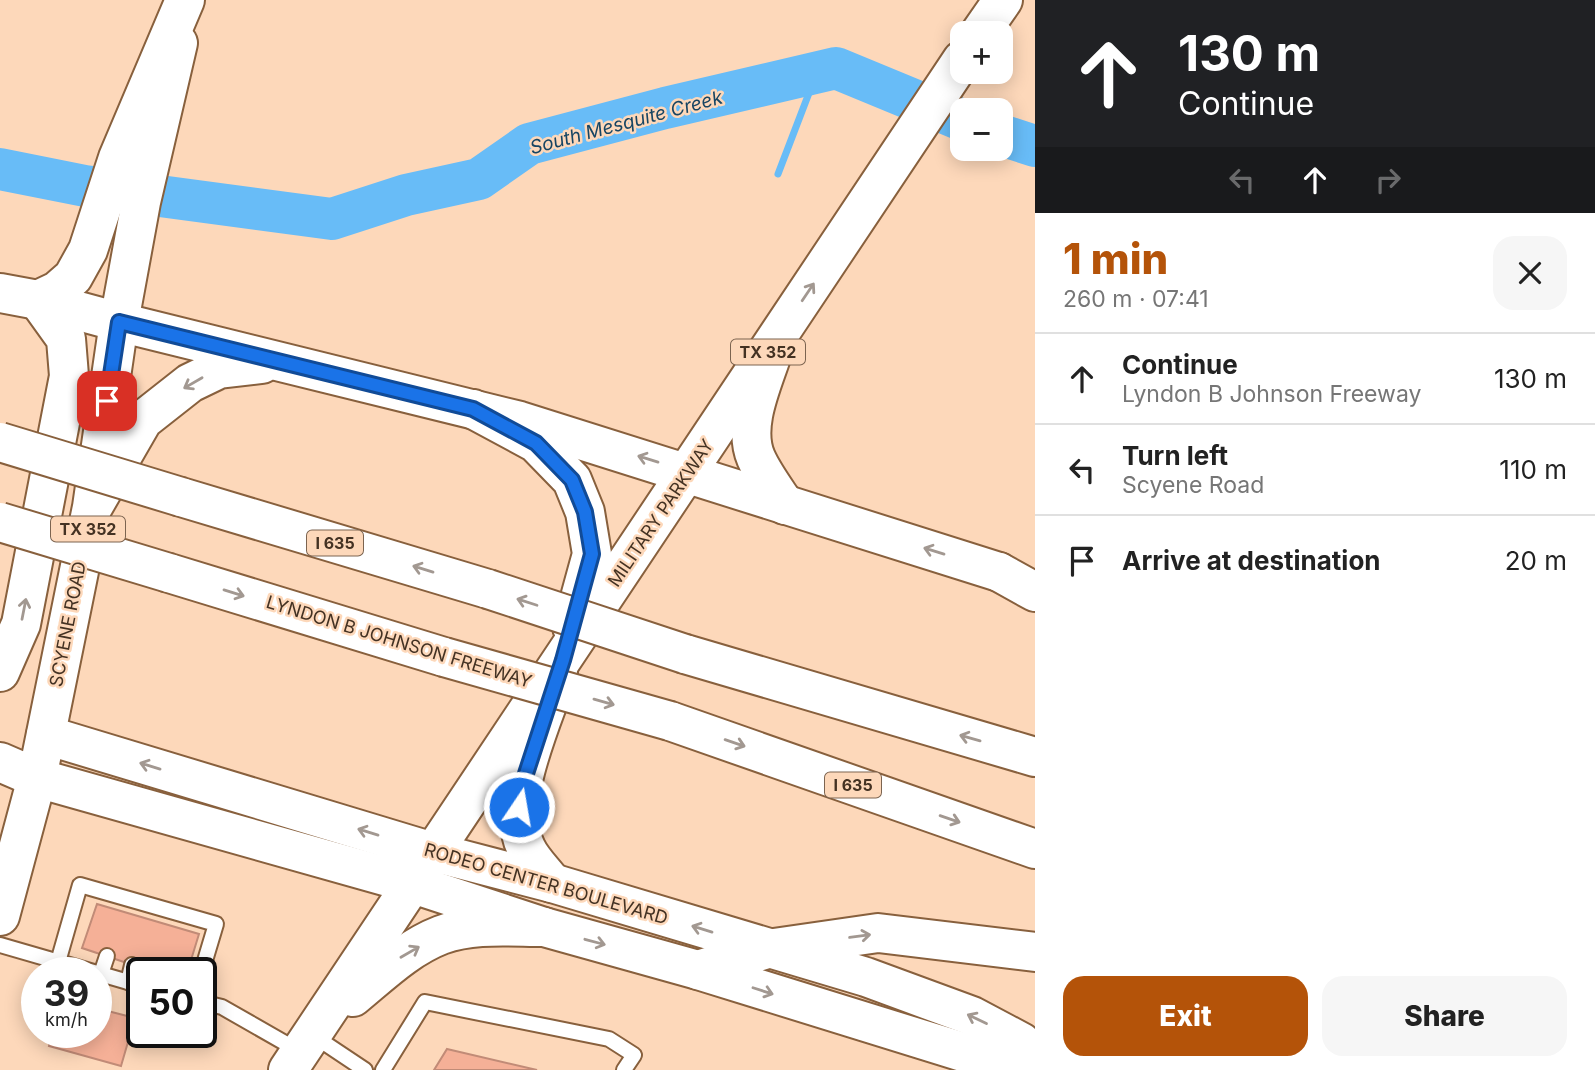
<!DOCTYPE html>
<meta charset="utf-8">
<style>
:root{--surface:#fff;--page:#f6f6f6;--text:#222;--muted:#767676;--line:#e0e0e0;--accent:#b45309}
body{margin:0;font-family:Inter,sans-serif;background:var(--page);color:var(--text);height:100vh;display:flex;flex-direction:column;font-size:26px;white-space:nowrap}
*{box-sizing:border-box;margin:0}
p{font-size:23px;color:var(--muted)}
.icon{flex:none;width:38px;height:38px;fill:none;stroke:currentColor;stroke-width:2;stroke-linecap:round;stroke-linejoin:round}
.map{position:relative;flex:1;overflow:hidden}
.details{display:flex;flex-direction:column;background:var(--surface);width:560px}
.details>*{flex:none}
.guide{background:#202124;color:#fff;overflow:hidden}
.tools{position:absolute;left:950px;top:21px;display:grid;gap:14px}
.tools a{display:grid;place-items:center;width:63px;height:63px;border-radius:14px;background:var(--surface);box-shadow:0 4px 18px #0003;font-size:35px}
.speed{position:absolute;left:21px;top:957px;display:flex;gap:14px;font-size:35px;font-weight:700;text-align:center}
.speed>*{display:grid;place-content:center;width:91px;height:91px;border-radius:50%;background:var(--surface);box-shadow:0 4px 18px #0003;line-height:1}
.speed small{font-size:18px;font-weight:400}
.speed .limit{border:4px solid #111;border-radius:10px;background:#fff;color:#111}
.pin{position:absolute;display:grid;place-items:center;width:60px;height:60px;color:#fff;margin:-30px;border-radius:14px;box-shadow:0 4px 10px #0006}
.me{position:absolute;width:77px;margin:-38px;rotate:12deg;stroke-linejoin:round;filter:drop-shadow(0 0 5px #0008)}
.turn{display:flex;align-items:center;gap:24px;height:147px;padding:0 28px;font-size:32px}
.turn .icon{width:91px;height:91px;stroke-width:2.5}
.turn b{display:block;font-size:49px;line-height:60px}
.lanes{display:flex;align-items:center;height:66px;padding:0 28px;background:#0003;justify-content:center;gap:35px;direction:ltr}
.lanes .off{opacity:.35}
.round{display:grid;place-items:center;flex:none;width:74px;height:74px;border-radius:21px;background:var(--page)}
.overview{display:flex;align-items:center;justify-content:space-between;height:119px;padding:0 28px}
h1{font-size:42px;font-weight:800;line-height:52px;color:var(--accent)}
.primary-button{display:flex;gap:14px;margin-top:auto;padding:14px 28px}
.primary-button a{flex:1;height:80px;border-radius:21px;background:var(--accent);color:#fff;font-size:28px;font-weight:800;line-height:80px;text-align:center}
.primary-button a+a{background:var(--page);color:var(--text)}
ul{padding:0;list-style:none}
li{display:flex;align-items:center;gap:21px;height:91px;padding:0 28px;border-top:2px solid var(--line)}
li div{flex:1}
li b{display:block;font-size:26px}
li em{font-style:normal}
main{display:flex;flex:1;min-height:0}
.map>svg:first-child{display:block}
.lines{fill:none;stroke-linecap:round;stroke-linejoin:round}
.stream{stroke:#68bcf7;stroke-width:7}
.river{stroke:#68bcf7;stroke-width:42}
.building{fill:#f5b097;stroke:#c18b77;stroke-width:2}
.service-casing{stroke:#88603d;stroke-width:18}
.secondary-casing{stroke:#88603d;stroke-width:42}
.primary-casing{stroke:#88603d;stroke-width:42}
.motorway-casing{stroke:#88603d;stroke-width:42}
.service{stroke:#fff;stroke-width:14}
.secondary{stroke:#fff;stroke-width:38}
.primary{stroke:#fff;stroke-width:38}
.motorway{stroke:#fff;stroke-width:38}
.motorway-bridge-casing{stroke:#88603d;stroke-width:42;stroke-linecap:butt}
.motorway-bridge{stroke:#fff;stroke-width:38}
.oneway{stroke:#a29891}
.route-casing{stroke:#114b97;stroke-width:18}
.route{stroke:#1a73e8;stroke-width:12}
.labels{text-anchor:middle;stroke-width:5;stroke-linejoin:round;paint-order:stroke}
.shield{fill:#fdd8ba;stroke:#7c6450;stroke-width:2}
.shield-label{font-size:16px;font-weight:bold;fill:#443223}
.street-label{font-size:18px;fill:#443223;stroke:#fdd8ba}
.water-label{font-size:19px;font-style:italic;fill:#174563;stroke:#fdd8ba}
</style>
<main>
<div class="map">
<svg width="1035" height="1070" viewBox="0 0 1035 1070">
<rect width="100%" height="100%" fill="#fdd8ba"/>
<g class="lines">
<polyline class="stream" points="778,174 809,93 846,72"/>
<g class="river">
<polyline points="1001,135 1035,146"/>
<polyline points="0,169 85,186 332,219 406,195 479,179 529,144 665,108 836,68 962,120"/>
</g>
</g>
<g class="building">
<polygon points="97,904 199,934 187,973 157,973 82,948"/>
<polygon points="96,1008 135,1018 121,1066 49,1046 52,1032 96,1032"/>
<polygon points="447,1049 537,1070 434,1070"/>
</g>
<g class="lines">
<defs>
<g id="service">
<polyline points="0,945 142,986"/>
<polyline points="58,962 80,885 216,924 201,974"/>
<polyline points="101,974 107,956"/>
<polyline points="128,982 132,965"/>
<polyline points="201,1002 222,1007 299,1051"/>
<polyline points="314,1036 365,1070"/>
<polyline points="383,1070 425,1002 609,1039 634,1055 624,1070"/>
</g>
<g id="secondary">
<polyline points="119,322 520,421 999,572"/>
<path d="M773,351C763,383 742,425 756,458C763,474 775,490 785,505"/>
<polyline points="94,505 143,420 190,383 219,369 262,364"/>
<polyline points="46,735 433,852 552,883 866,977 972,1016 1021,1042 1035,1055"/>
<polyline points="37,778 413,884 544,927 698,970 982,1058 1035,1064"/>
<path d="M552,883C544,872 532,861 526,848C503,802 543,721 558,674"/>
</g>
<g id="primary">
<polyline points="980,33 1003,0"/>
<polyline points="473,409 536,443 572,480 585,512 592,554 572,627"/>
<polyline points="0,916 37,778 92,507 119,322 141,202 178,43"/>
<path d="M353,997C380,975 407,948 441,935C473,923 510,927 544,927"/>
<polyline points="288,1070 962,60"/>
</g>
<g id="motorway">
<polyline points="0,293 38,300 119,322"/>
<polyline points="181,497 488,589"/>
<polyline points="999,572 1035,592"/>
<polyline points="169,573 444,657"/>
<polyline points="685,654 1035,757"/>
<polyline points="0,672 21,624 69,376 66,339 38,300 57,291 73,277 88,250 118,158 185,0"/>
<polyline points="670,721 1035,849"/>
<polyline points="0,762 37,778"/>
<polyline points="698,970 767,949 878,933 1035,952"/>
</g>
</defs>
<use href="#service" class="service-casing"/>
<use href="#secondary" class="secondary-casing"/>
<use href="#primary" class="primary-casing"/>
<use href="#motorway" class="motorway-casing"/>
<use href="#service" class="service"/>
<use href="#secondary" class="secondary"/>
<use href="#primary" class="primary"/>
<use href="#motorway" class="motorway"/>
<defs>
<g id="motorway-bridge">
<polyline points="0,442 181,497"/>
<polyline points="0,522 169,573"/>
<polyline points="488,589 685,654"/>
<polyline points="444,657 670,721"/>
</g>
</defs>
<use href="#motorway-bridge" class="motorway-bridge-casing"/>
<use href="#motorway-bridge" class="motorway-bridge"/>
</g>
<defs><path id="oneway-shaft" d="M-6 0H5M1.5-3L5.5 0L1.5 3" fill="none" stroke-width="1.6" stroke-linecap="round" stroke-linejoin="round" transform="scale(1.75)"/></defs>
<g class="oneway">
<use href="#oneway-shaft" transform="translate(808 292) rotate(-56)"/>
<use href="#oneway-shaft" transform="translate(193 383) rotate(150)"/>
<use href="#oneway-shaft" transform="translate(648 459) rotate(-163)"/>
<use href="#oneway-shaft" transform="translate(934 551) rotate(-163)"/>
<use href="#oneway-shaft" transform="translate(423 569) rotate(-163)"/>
<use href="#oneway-shaft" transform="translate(234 593) rotate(17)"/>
<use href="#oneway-shaft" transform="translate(527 602) rotate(-162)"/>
<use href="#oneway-shaft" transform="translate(24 609) rotate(-79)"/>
<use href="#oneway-shaft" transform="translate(604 702) rotate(16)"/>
<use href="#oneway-shaft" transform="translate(970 738) rotate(-164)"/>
<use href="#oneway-shaft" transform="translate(735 743) rotate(19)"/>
<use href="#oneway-shaft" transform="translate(150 766) rotate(-163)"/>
<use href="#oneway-shaft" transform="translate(950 819) rotate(19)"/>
<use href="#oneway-shaft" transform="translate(368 832) rotate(-163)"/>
<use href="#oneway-shaft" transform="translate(702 929) rotate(-163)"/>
<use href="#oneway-shaft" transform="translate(860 936) rotate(-8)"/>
<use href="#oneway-shaft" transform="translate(595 942) rotate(15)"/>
<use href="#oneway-shaft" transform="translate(410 952) rotate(-30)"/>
<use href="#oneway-shaft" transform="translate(763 991) rotate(18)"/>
<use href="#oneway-shaft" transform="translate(977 1019) rotate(-154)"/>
</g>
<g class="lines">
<defs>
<polyline id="route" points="107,401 119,322 473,409 536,443 572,480 585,512 592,554 563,660 520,792 519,807"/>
</defs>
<use href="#route" class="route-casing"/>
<use href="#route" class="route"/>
</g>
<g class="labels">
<g class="shield">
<rect x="731" y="339.5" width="74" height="25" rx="5"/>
<rect x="51" y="516.5" width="74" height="25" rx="5"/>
<rect x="307" y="530.5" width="56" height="25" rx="5"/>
<rect x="825" y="772.5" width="56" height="25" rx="5"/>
</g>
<g class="shield-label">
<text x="768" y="358">TX 352</text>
<text x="88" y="535">TX 352</text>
<text x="335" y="549">I 635</text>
<text x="853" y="791">I 635</text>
</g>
<g class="street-label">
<text transform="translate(661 513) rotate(-56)" y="6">MILITARY PARKWAY</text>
<text transform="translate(68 624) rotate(-79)" y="6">SCYENE ROAD</text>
<text transform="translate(399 642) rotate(17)" y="6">LYNDON B JOHNSON FREEWAY</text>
<text transform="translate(546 884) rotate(16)" y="6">RODEO CENTER BOULEVARD</text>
</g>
<g class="water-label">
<text transform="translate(626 122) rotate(-15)" y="7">South Mesquite Creek</text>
</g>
</g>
</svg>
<div class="tools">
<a>+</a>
<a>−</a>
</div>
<div class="speed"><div>39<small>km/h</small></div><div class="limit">50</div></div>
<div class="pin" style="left:107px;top:401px;background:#d93025"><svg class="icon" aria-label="arrive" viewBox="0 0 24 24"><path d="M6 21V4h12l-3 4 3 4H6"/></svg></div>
<svg class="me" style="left:519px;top:807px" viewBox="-20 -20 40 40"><circle r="17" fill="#1a73e8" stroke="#fff" stroke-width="3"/><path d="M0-11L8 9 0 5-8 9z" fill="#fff"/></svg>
</div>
<section class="details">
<div class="guide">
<div class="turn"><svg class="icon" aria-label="ahead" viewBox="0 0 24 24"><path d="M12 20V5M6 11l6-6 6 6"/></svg><div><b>130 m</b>Continue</div></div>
<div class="lanes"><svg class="icon off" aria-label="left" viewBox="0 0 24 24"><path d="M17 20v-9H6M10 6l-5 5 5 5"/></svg><svg class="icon" aria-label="ahead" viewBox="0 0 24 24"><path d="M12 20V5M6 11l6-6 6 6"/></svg><svg class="icon off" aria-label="right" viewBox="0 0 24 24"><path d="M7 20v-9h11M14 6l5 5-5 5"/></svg></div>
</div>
<div class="overview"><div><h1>1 min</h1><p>260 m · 07:41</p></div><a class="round"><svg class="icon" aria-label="close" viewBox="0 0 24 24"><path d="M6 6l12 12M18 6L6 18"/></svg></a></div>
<ul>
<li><svg class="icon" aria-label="ahead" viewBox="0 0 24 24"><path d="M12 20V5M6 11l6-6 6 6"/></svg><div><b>Continue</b><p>Lyndon B Johnson Freeway</p></div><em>130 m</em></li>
<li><svg class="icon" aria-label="left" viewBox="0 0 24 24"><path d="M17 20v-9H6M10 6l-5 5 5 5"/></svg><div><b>Turn left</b><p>Scyene Road</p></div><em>110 m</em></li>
<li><svg class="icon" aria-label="arrive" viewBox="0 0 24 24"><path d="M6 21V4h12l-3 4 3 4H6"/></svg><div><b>Arrive at destination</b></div><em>20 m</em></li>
</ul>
<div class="primary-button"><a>Exit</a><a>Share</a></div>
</section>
</main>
